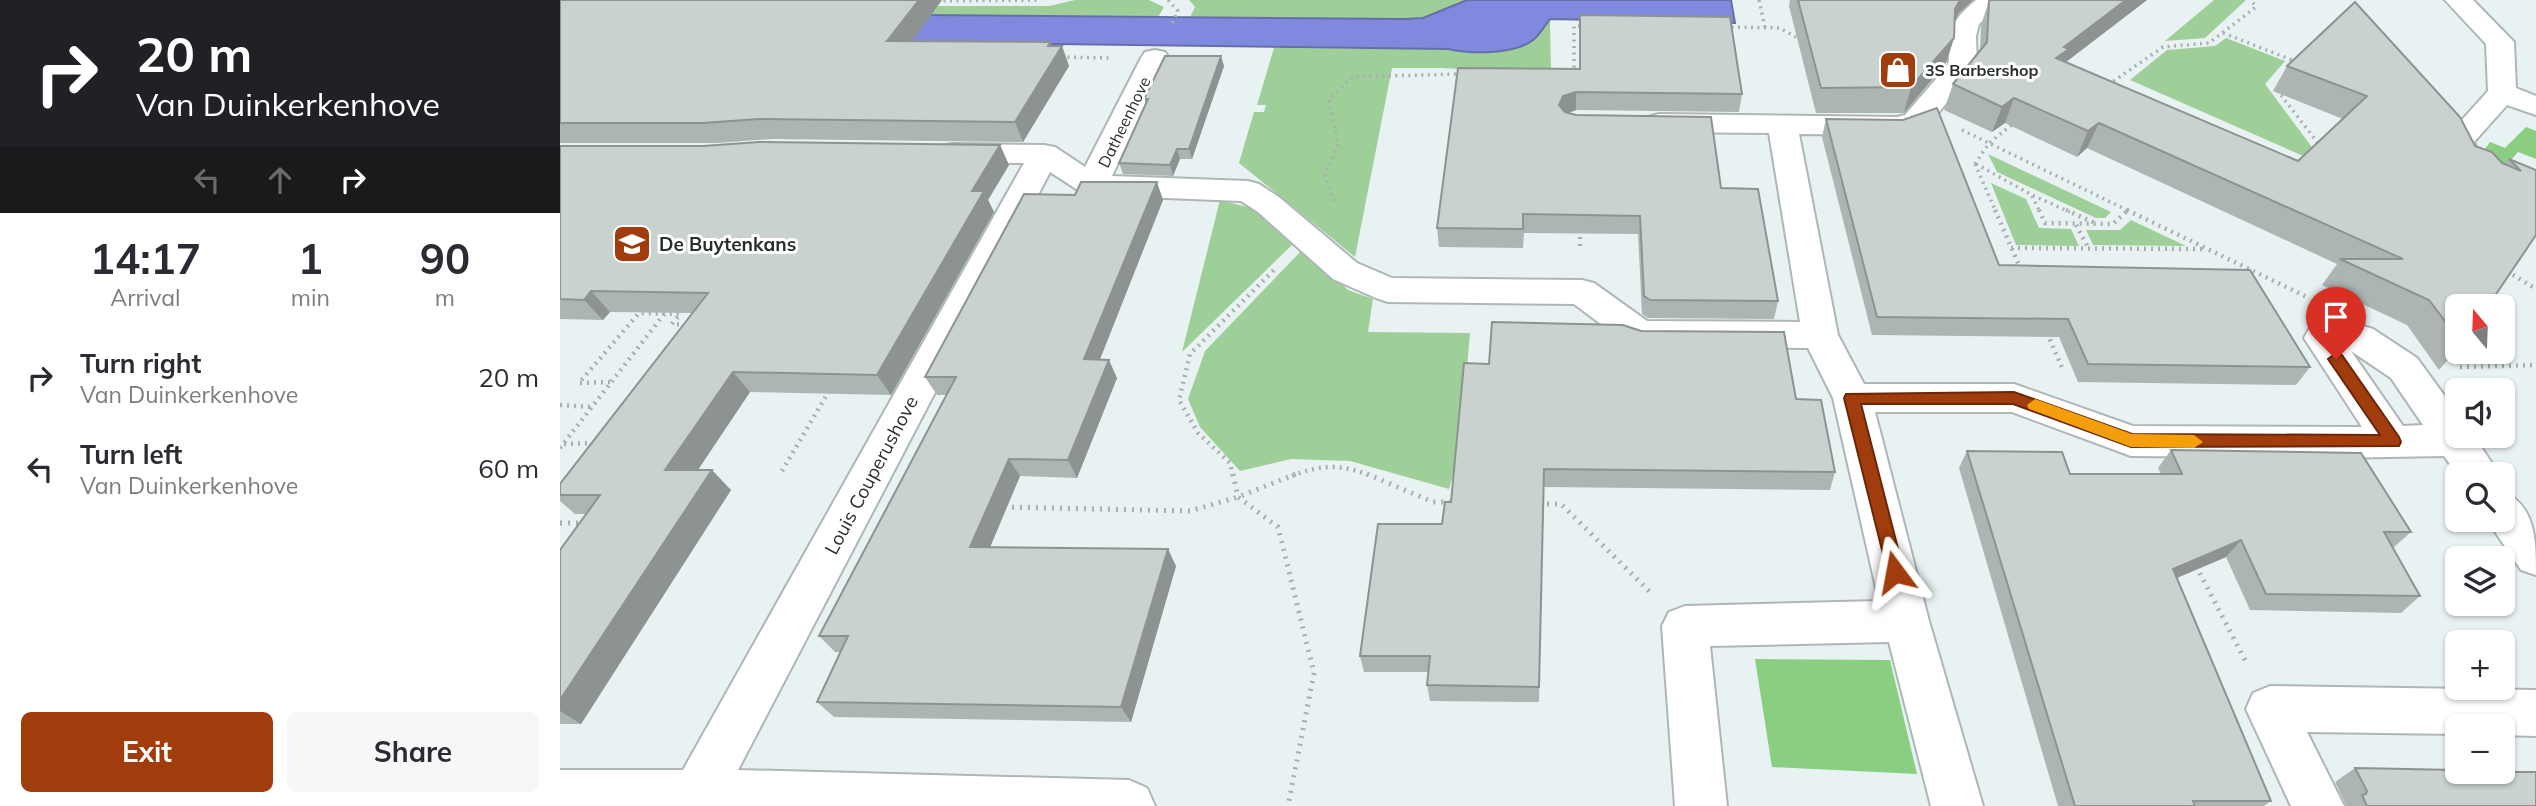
<!DOCTYPE html>
<meta charset="utf-8">
<style>
:root{--surface:#fff;--page:#f7f7f7;--text:#2b2b33;--muted:#7c7c81;--accent:#a13c0c}
body{margin:0;font-family:Mulish,sans-serif;background:var(--page);color:var(--text);height:100vh;display:flex;flex-direction:column;font-size:26px;white-space:nowrap}
*{box-sizing:border-box;margin:0}
p{font-size:23px;color:var(--muted)}
.icon{flex:none;width:38px;height:38px;fill:none;stroke:currentColor;stroke-width:2;stroke-linecap:round;stroke-linejoin:round}
.map{position:relative;flex:1;overflow:hidden}
.panel{display:flex;flex-direction:column;background:var(--surface);width:560px}
.panel>*{flex:none}
.guide{background:#202124;color:#fff;overflow:hidden}
.needle{width:46px;rotate:341deg}
.fabs{position:absolute;left:1885px;top:294px;display:grid;gap:14px}
.fabs a{display:grid;place-items:center;width:70px;height:70px;border-radius:10px;background:var(--surface);box-shadow:0 2px 5px #0004;font-size:35px}
.pin{position:absolute;display:grid;place-items:center;width:60px;height:60px;color:#fff;margin:-72px -30px;border-radius:50% 50% 50% 0;rotate:-45deg;box-shadow:0 0 7px #0007}
.pin .icon{rotate:45deg}
.me{position:absolute;width:77px;margin:-38px;rotate:347deg;stroke-linejoin:round;filter:drop-shadow(0 0 5px #0008)}
.turn{display:flex;align-items:center;gap:24px;height:147px;padding:0 21px;font-size:32px}
.turn .icon{width:91px;height:91px;stroke-width:2.5}
.turn b{display:block;font-size:49px;line-height:60px}
.lanes{display:flex;align-items:center;height:66px;padding:0 21px;background:#0003;justify-content:center;gap:35px;direction:ltr}
.lanes .off{opacity:.35}
.eta{display:flex;justify-content:space-evenly;align-items:center;height:119px;text-align:center}
.eta b{font-size:42px;font-weight:700;line-height:49px}
.action{display:flex;gap:14px;margin-top:auto;padding:14px 21px}
.action a{flex:1;height:80px;border-radius:10px;background:var(--accent);color:#fff;font-size:28px;font-weight:700;line-height:80px;text-align:center}
.action a+a{background:var(--page);color:var(--text)}
ul{padding:0;list-style:none}
li{display:flex;align-items:center;gap:21px;height:91px;padding:0 21px}
li div{flex:1}
li b{display:block;font-size:26px}
li em{font-style:normal}
main{display:flex;flex:1;min-height:0}
.map>svg:first-child{display:block}
.green{fill:#9ecf98}
.forest{fill:#89ce81}
.water{fill:#7f8adf;stroke:#666eaa;stroke-width:2}
.lines{fill:none;stroke-linecap:round;stroke-linejoin:round}
.minor-casing{stroke:#aeb6b8;stroke-width:4}
.path-far2{stroke:#a8afb0;stroke-width:3.5;stroke-dasharray:2 4.5;stroke-linecap:butt}
.path-far1{stroke:#a8afb0;stroke-width:4.5;stroke-dasharray:2 5;stroke-linecap:butt}
.path{stroke:#a8afb0;stroke-width:5;stroke-dasharray:2 6;stroke-linecap:butt}
.minor{fill:#fff;fill-rule:evenodd}
.wall{fill:#adb5b2}
.shaded-wall{fill:#8d9391}
.building{fill:#c9d2cf;stroke:#8d9391;stroke-width:2}
.route{fill:#a13c0c;stroke:#692708;stroke-width:2}
.slow{fill:#f59e0b}
.labels{text-anchor:middle;stroke-width:6;stroke-linejoin:round;paint-order:stroke}
.far-poi-label{font-size:16px;font-weight:bold;fill:#2a2d2e;stroke:#fff;text-anchor:start}
.far-street-label{font-size:16px;fill:#2a2d2e;stroke:#fff}
.poi-label{font-size:19px;font-weight:bold;fill:#2a2d2e;stroke:#fff;text-anchor:start}
.street-label{font-size:19px;fill:#2a2d2e;stroke:#fff}
</style>
<main>
<section class="panel">
<div class="guide">
<div class="turn"><svg class="icon" aria-label="right" viewBox="0 0 24 24"><path d="M7 20v-9h11M14 6l5 5-5 5"/></svg><div><b>20 m</b>Van Duinkerkenhove</div></div>
<div class="lanes"><svg class="icon off" aria-label="left" viewBox="0 0 24 24"><path d="M17 20v-9H6M10 6l-5 5 5 5"/></svg><svg class="icon off" aria-label="ahead" viewBox="0 0 24 24"><path d="M12 20V5M6 11l6-6 6 6"/></svg><svg class="icon" aria-label="right" viewBox="0 0 24 24"><path d="M7 20v-9h11M14 6l5 5-5 5"/></svg></div>
</div>
<div class="eta">
<div><b>14:17</b><p>Arrival</p></div>
<div><b>1</b><p>min</p></div>
<div><b>90</b><p>m</p></div>
</div>
<ul>
<li><svg class="icon" aria-label="right" viewBox="0 0 24 24"><path d="M7 20v-9h11M14 6l5 5-5 5"/></svg><div><b>Turn right</b><p>Van Duinkerkenhove</p></div><em>20 m</em></li>
<li><svg class="icon" aria-label="left" viewBox="0 0 24 24"><path d="M17 20v-9H6M10 6l-5 5 5 5"/></svg><div><b>Turn left</b><p>Van Duinkerkenhove</p></div><em>60 m</em></li>
</ul>
<div class="action"><a>Exit</a><a>Share</a></div>
</section>
<div class="map">
<svg width="1976" height="806" viewBox="0 0 1976 806">
<rect width="100%" height="100%" fill="#e9f2f3"/>
<g class="green">
<polygon points="515,0 589,0 604,7 598,17 0,12 0,1 176,6 489,6"/>
<polygon points="629,0 907,0 863,18 844,19 630,17 635,7"/>
<polygon points="1654,0 1686,0 1645,38 1605,41"/>
<path d="M990,19L991,74L882,68H832L795,257L679,163L694,112H704L706,105H697L714,48L888,49C914,54 948,56 972,41C979,36 984,25 990,19Z"/>
<polygon points="1666,38 1725,61 1705,84 1766,166 1570,80 1607,50 1655,46"/>
<polygon points="1428,154 1551,212 1545,218 1536,218 1437,172"/>
<polygon points="1431,183 1466,199 1479,228 1511,229 1519,246 1456,245"/>
<polygon points="660,200 695,209 735,242 622,352"/>
<polygon points="1571,220 1626,246 1533,245 1526,230 1560,230"/>
<polygon points="744,248 788,290 813,299 808,332 910,333 900,449 889,489 790,461 731,459 680,471 640,427 628,399 645,351"/>
</g>
<g class="forest">
<polygon points="1966,127 1976,131 1976,159 1958,152 1945,166 1920,156 1930,142 1945,148"/>
<polygon points="1195,659 1330,660 1357,774 1212,767"/>
</g>
<path class="water" d="M907,0H1171L1175,23L990,19C985,25 980,35 973,40C954,55 910,54 888,49L94,39L0,12L844,19L863,18Z"/>
<g class="lines">
<defs>
<g id="minor">
<path d="M1416,0H1445L1419,24L1416,36L1417,65L1367,127L1338,135L1239,134L1278,335L1304,384H1454L1573,426L1802,427L1744,338L1749,329L1762,325H1800L1813,329L1857,358L1897,413V436H1914L1939,474H1897L1884,456L1772,458L1571,456L1452,412H1315L1369,621L1423,806H1371L1329,642L1150,646L1167,806H1115L1102,626L1109,612L1125,606L1319,601L1273,398L1248,348L1079,347L1066,343L1014,304L828,302L816,298L773,279L698,212L681,201L532,195L521,192L490,172L178,770L569,780L587,788L595,806H0V770H123L464,163L392,162L381,160L377,153L381,146L392,144L484,145L495,147L525,167L581,58L585,52L595,50L605,52L609,58L552,176L688,181L699,184L720,198L797,263L832,278L1022,280L1034,283L1087,321L1240,322L1209,133L1099,132L1088,129L1084,123L1088,117L1099,114L1337,117L1345,115L1389,64C1388,30 1390,22 1416,0ZM1791,351L1831,378L1863,425L1843,426Z"/>
<polygon points="1885,0 1913,0 1954,42 1956,88 1976,96 1976,115 1947,105 1914,142 1920,156 1976,178 1976,200 1896,169 1883,141 1928,91 1926,44"/>
<path d="M1942,491C1976,505 1976,541 1976,575L1961,570L1927,520H1942Z"/>
<polygon points="1710,686 1976,690 1976,736 1942,735 1942,726 1897,726 1897,734 1747,732 1784,806 1731,806 1686,709 1693,693"/>
</g>
</defs>
<use href="#minor" class="minor-casing"/>
<g class="path-far2">
<polyline points="608,0 618,11 611,26"/>
<polyline points="1199,0 1205,28"/>
<polyline points="377,1 481,0"/>
<polyline points="1165,27 1220,28 1241,40"/>
<polyline points="1663,33 1737,62"/>
<polyline points="501,57 549,58"/>
<polyline points="1014,74 1014,26 1024,26"/>
<polyline points="1548,85 1603,47 1649,43 1696,7 1691,0"/>
<polyline points="1717,90 1761,147"/>
<polyline points="1402,130 1571,212"/>
<polyline points="1415,164 1436,212"/>
<polyline points="1415,164 1429,143 1453,124"/>
<polyline points="1416,164 1472,195 1510,212"/>
<polyline points="1472,196 1480,212"/>
<polyline points="774,201 765,175 778,145 769,100 792,77 900,74"/>
</g>
<g class="path-far1">
<polyline points="1435,210 1461,270"/>
<polyline points="1479,210 1485,223 1553,224 1567,211"/>
<polyline points="1506,210 1537,224"/>
<polyline points="1567,210 1747,297"/>
<polyline points="1516,225 1529,249"/>
<polyline points="1020,230 1020,249"/>
<polyline points="1451,248 1643,249"/>
<polyline points="1947,271 1976,289"/>
<polyline points="1487,333 1503,370"/>
<polyline points="1900,367 1976,365"/>
<polyline points="50,382 19,383 79,313 120,314 112,324 130,325"/>
<polyline points="0,405 31,407"/>
<polyline points="4,444 37,443"/>
<polyline points="0,448 105,313"/>
<polyline points="222,471 269,391"/>
<polyline points="673,476 670,463 638,433 619,400 630,354 716,268"/>
<path d="M732,476C761,464 782,464 811,476"/>
</g>
<g class="path">
<polyline points="673,474 678,497 718,527 754,673 728,806"/>
<polyline points="807,474 873,502 896,502"/>
<polyline points="979,504 1001,504 1091,593"/>
<polyline points="444,507 630,511 678,497 736,474"/>
<polyline points="0,523 24,523"/>
<polyline points="1636,566 1687,664"/>
</g>
<use href="#minor" class="minor"/>
</g>
<g class="wall">
<polygon points="0,0 382,0 351,42 490,42 492,46 502,46 509,66 463,142 212,139 157,143 0,143"/>
<polygon points="1230,0 1413,0 1399,13 1395,20 1394,38 1386,63 1344,113 1256,113 1229,6"/>
<polygon points="1587,0 1506,62 1738,161 1783,119 1713,91 1727,66 1795,2 1915,146 1945,165 1949,159 1976,170 1976,236 1975,236 1897,306 1897,350 1879,370 1847,325 1762,285 1777,264 1527,148 1517,157 1445,123 1432,132 1384,110 1393,84 1420,51 1421,25 1429,1"/>
<polygon points="1020,15 1182,94 1179,112 1016,110 1008,113 1161,188 1218,301 1214,319 1088,318 1082,314 1078,234 964,233 963,248 879,247 877,228 1019,69"/>
<polygon points="664,66 632,159 620,159 613,176 563,174 559,163 586,104 584,99"/>
<polygon points="1266,119 1439,265 1750,367 1736,385 1518,382 1499,337 1312,335 1262,137"/>
<polygon points="440,145 449,165 428,200 434,212 331,395 190,392 138,470 171,490 21,724 0,724 0,550 26,514 15,514 0,501 0,484 133,313 50,312 43,320 0,319 0,146 143,146"/>
<polygon points="603,200 540,359 557,378 517,478 460,476 430,547 616,566 571,722 274,717 257,702 281,652 275,652 259,636 386,395 377,395 365,377"/>
<polygon points="904,363 1236,399 1275,472 1270,490 984,487 979,702 870,701 867,685 868,672 804,672 800,656 882,524 891,502"/>
<polygon points="1611,450 1851,532 1833,548 1860,596 1841,613 1690,610 1666,557 1617,578 1711,801 1704,806 1498,806 1399,468 1407,451 1510,474 1601,474 1598,468"/>
<polygon points="1795,768 1976,806 1785,806 1786,805 1775,782"/>
</g>
<g class="shaded-wall">
<polygon points="359,0 382,0 337,61 327,41"/>
<polygon points="1400,0 1413,0 1399,13 1388,34 1395,9"/>
<polygon points="1566,0 1587,0 1502,65 1496,58 1504,47"/>
<polygon points="1394,38 1386,63 1344,113 1351,87"/>
<polygon points="490,42 496,56 502,46 509,66 463,142 455,122"/>
<polygon points="661,56 664,66 632,159 629,149"/>
<polygon points="1016,92 1016,110 1003,115 999,105 1003,96"/>
<polygon points="1454,98 1445,123 1432,132 1442,107"/>
<polygon points="1539,123 1527,148 1517,157 1528,131"/>
<polygon points="440,145 449,165 428,200 434,212 331,395 317,375 412,191"/>
<polygon points="617,149 620,159 613,176 610,165"/>
<polygon points="597,182 603,200 533,377 524,359"/>
<polygon points="31,291 50,312 43,320 24,300"/>
<polygon points="549,360 557,378 517,478 508,460"/>
<polygon points="173,372 190,392 125,489 105,470"/>
<polygon points="449,459 460,476 423,564 410,547"/>
<polygon points="152,470 171,490 21,724 0,711 0,700"/>
<polygon points="1681,540 1666,557 1600,585 1613,569"/>
<polygon points="608,549 616,566 571,722 561,707"/>
</g>
<g class="building">
<polygon points="0,0 359,0 327,41 490,42 488,46 502,46 455,122 199,119 143,123 0,123"/>
<polygon points="1238,0 1400,0 1395,9 1394,38 1351,87 1261,88"/>
<polygon points="1430,0 1566,0 1504,47 1509,49 1496,58 1738,161 1807,96 1727,66 1795,2 1900,117 1915,146 1932,152 1942,163 1961,171 1949,159 1976,170 1976,235 1928,306 1897,306 1897,337 1869,300 1780,259 1843,259 1539,123 1528,131 1454,98 1442,107 1393,84 1427,42 1429,1"/>
<polygon points="1020,15 1170,17 1182,94 1016,92 1003,96 999,105 1005,112 1016,115 1151,117 1161,188 1198,189 1218,301 1090,300 1084,296 1080,216 963,214 963,229 877,228 898,68 1020,69"/>
<polygon points="605,56 661,56 629,149 617,149 610,165 559,163 588,99 584,99"/>
<polygon points="1377,108 1439,265 1690,270 1750,367 1528,364 1508,319 1317,317 1266,119 1343,120"/>
<polygon points="199,142 440,145 412,191 424,191 317,375 173,372 105,470 152,470 0,700 0,550 40,495 0,495 0,484 148,293 31,291 24,300 0,299 0,146 143,146"/>
<polygon points="521,182 597,182 524,359 549,360 508,460 449,459 410,547 608,549 561,707 257,702 288,636 259,636 396,377 365,377 464,194 515,195"/>
<polygon points="932,322 1063,325 1081,331 1224,332 1236,399 1261,400 1275,472 984,469 979,687 867,685 870,656 800,656 818,524 882,524 885,502 891,502 904,363 929,364"/>
<polygon points="1611,450 1801,453 1851,532 1824,532 1860,596 1706,594 1681,540 1613,569 1711,801 1633,801 1635,806 1515,806 1407,451 1502,452 1510,474 1622,474"/>
<polygon points="1795,768 1897,770 1897,772 1976,772 1976,806 1807,806 1802,795 1806,794 1807,791"/>
</g>
<polygon class="route" points="1776,353 1782,355 1839,437 1841,442 1839,446 1571,447 1453,404 1301,404 1344,572 1341,578 1335,580 1329,578 1284,398 1286,394 1454,392 1572,434 1820,435 1768,359"/>
<polygon class="slow" points="1475,399 1572,434 1634,435 1643,442 1634,448 1571,447 1469,409 1467,405"/>
<defs>
<symbol id="shop-square" viewBox="-11 -11 22 22"><rect x="-9" y="-9" width="18" height="18" rx="4" fill="#a13c0c" stroke="#fff"/><path d="M-5-2.5h2.3a2.7 3.5 0 0 1 5.4 0H5L5.5 6h-11ZM-1.5-2.5h3a1.5 2.3 0 0 0-3 0Z" fill="#fff"/></symbol>
<symbol id="school-square" viewBox="-11 -11 22 22"><rect x="-9" y="-9" width="18" height="18" rx="4" fill="#a13c0c" stroke="#fff"/><path d="M0-5L7-2L0 1L-7-2ZM-4 1L0 2.5L4 1V4Q0 6-4 4Z" fill="#fff"/></symbol>
</defs>
<g fill-rule="evenodd">
<use href="#shop-square" x="1316" y="48" width="44" height="44"/>
<use href="#school-square" x="50" y="222" width="44" height="44"/>
</g>
<g class="labels">
<g class="far-poi-label">
<text x="1365" y="76">3S Barbershop</text>
</g>
<g class="far-street-label">
<text transform="translate(564 122) rotate(-64)" y="6">Datheenhove</text>
</g>
<g class="poi-label">
<text x="99" y="251">De Buytenkans</text>
</g>
<g class="street-label">
<text transform="translate(311 475) rotate(-62)" y="7">Louis Couperushove</text>
</g>
</g>
</svg>
<div class="fabs">
<a><svg class="needle" viewBox="-14 -14 28 28"><path d="M0-13l5 13h-10z" fill="#e53935"/><path d="M0 13l5-13h-10z" fill="#7c7c81"/></svg></a>
<a><svg class="icon" aria-label="sound" viewBox="0 0 24 24"><path d="M4 9h4l5-4v14l-5-4H4zM17 9q2 3 0 6"/></svg></a>
<a><svg class="icon" aria-label="search" viewBox="0 0 24 24"><circle cx="10" cy="10" r="6"/><path d="M15 15l6 6"/></svg></a>
<a><svg class="icon" aria-label="layers" viewBox="0 0 24 24"><path d="M12 4l9 5-9 5-9-5zM3 14l9 5 9-5"/></svg></a>
<a>+</a>
<a>−</a>
</div>
<div class="pin" style="left:1776px;top:359px;background:#d93025"><svg class="icon" aria-label="arrive" viewBox="0 0 24 24"><path d="M6 21V4h12l-3 4 3 4H6"/></svg></div>
<svg class="me" style="left:1335px;top:572px" viewBox="-20 -20 40 40"><path d="M0-17L14 15 0 8-14 15z" fill="#a13c0c" stroke="#fff" stroke-width="4"/></svg>
</div>
</main>
